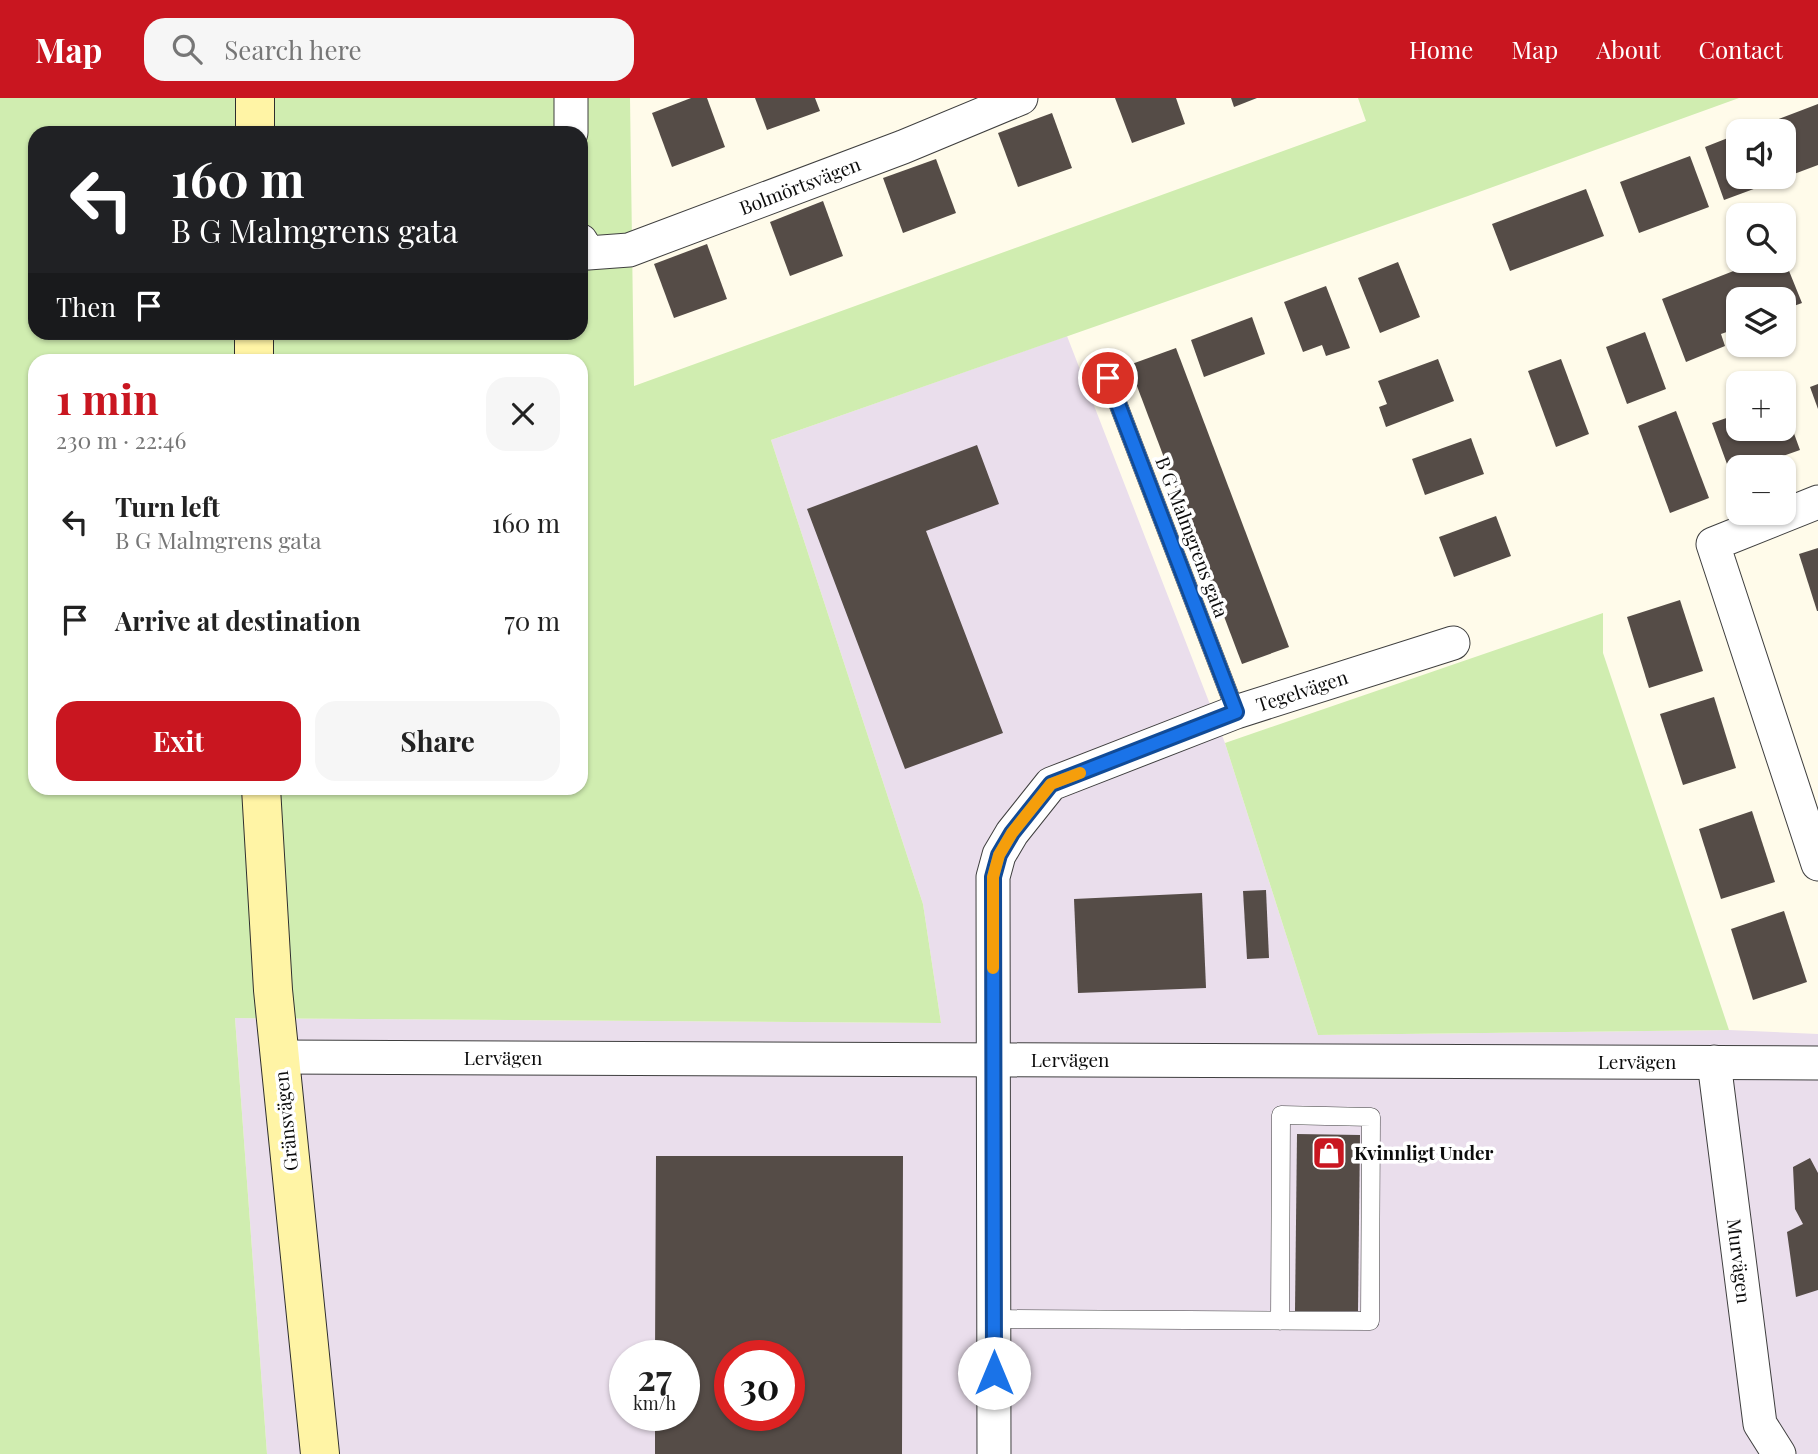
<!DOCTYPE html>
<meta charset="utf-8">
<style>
:root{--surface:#fff;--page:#f6f6f6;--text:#222;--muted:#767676;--accent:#c91620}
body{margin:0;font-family:"Playfair Display",serif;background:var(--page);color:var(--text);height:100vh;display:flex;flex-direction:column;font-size:26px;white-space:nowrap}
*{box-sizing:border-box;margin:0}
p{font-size:23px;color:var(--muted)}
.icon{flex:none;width:38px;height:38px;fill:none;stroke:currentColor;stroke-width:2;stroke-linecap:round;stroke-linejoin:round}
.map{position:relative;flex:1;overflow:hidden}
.sheet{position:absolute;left:28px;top:256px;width:560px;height:441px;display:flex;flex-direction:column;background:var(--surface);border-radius:21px;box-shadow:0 2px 5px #0004}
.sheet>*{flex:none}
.guide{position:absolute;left:28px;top:28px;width:560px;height:214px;border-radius:21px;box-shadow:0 2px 5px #0004;background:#202124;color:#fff;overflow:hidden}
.fabs{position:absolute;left:1726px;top:21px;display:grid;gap:14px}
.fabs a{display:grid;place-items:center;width:70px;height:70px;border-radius:14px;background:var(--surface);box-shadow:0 2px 5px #0004;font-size:35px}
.speed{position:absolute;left:609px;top:1242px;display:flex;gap:14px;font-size:35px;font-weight:700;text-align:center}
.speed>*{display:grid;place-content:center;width:91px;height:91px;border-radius:50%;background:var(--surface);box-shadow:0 2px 5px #0004;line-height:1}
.speed small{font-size:18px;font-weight:400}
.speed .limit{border:10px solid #d22;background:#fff;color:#111}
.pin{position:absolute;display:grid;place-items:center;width:60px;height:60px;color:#fff;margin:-30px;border:4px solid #fff;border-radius:50%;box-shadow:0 2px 7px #0007}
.me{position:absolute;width:77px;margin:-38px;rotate:0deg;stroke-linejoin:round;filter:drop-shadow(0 0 5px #0008)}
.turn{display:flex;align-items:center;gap:24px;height:147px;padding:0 28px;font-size:32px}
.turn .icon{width:91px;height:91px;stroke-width:2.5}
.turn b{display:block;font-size:49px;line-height:60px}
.then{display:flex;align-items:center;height:66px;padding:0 28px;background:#0003;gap:14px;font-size:26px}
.round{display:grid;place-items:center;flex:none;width:74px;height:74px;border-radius:21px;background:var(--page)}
.headline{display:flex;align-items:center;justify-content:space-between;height:119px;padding:0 28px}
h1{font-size:42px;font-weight:700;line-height:52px;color:var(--accent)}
.button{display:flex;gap:14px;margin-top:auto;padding:14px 28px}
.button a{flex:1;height:80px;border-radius:21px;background:var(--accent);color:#fff;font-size:28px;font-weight:700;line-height:80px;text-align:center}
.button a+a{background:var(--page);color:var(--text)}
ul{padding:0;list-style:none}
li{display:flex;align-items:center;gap:21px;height:98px;padding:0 28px}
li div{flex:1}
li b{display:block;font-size:26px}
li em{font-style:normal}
header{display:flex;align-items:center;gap:42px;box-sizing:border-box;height:98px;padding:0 35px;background:var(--accent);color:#fff}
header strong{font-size:33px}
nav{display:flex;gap:38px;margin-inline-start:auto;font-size:24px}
.search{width:490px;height:63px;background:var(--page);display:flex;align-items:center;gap:18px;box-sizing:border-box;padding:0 24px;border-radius:21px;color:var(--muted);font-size:26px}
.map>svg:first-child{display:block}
.industrial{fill:#eadeec;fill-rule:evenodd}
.green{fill:#d0edb0;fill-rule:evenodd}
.building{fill:#554c47;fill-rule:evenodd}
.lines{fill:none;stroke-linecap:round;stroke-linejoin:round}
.lane-casing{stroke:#3f3f3f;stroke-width:19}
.street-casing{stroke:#3f3f3f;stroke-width:35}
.secondary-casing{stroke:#2e2e2e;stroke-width:40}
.lane{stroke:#fff;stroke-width:18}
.street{stroke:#fff;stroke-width:33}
.secondary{stroke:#fff4a5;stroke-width:38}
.route-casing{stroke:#114b97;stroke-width:18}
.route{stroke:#1a73e8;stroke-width:12}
.slow{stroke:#f59e0b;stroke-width:12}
.labels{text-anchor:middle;stroke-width:7;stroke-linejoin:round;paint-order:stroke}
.street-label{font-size:19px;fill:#0c0c0c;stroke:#fff}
.poi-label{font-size:19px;font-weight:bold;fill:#0c0c0c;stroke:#fff;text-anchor:start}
</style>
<header>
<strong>Map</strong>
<div class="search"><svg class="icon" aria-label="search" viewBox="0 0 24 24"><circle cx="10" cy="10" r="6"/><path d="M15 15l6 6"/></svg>Search here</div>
<nav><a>Home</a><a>Map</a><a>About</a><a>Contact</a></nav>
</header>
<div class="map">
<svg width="1818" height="1356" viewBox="0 0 1818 1356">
<rect width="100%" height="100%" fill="#fffbea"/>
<path class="industrial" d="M1067,238L1225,645L1318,937L1729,932L1818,936V1356H267L235,920L941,925L923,806L771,342ZM625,1258H684V1318H625ZM730,1258H789V1318H730Z"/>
<g class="green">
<path d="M0,0H630L634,288L1366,23L1358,0H1739L1468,98L771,342L923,806L941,925L235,920L267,1356H0ZM35,35H581V234H35ZM35,262H581V690H35Z"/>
<polygon points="1603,515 1603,555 1729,932 1318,937 1225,645"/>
</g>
<g class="building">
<polygon points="691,0 707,0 725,49 672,69 652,15"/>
<polygon points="755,0 815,0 820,13 767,32"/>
<polygon points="1115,0 1176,0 1185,26 1132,45"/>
<polygon points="1231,0 1257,0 1234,9"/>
<polygon points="1818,6 1818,67 1724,102 1705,49 1738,36 1738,79 1783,79 1783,33 1747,33"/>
<polygon points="1052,15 1072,70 1018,89 998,35"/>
<polygon points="1690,58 1709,109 1639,135 1620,84"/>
<polygon points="936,61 956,115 903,135 883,80"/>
<polygon points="1586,91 1604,138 1510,173 1492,126"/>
<polygon points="823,103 843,158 790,178 770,124"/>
<polygon points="707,146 727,201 674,220 654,166"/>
<polygon points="1783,158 1802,205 1783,212 1783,201 1738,201 1738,230 1721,236 1725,248 1686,264 1662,201 1759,163 1783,163"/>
<polygon points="1398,164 1420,219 1380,235 1358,180"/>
<polygon points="1326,188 1350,250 1326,258 1322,247 1303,254 1284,204"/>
<polygon points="1252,219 1265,256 1204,279 1191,242"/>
<polygon points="1645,234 1666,291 1627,306 1606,249"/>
<polygon points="1176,250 1289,549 1242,566 1129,267"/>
<polygon points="1438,261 1454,303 1386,329 1379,309 1387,306 1378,283"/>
<polygon points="1561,261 1589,336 1556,349 1528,273"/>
<polygon points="1818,286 1818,311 1810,289"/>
<polygon points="1784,308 1800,352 1752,369 1738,369 1738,374 1731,377 1712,325 1738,316 1738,331 1783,331"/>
<polygon points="1676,313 1709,400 1670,415 1638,328"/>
<polygon points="1471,340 1484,376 1425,397 1412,361"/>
<polygon points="977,347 999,406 926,433 1003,635 905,671 807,411"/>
<polygon points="1496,418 1511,458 1454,479 1439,439"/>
<polygon points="1818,450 1818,513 1817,513 1799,456"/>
<polygon points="1680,502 1703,573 1649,590 1627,519"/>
<polygon points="1714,599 1736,670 1683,687 1660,616"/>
<polygon points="1752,713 1775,784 1721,801 1699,731"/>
<polygon points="1266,792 1269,860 1247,861 1243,793"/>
<polygon points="1202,795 1206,890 1078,895 1074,801"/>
<polygon points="1784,813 1807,884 1753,902 1731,831"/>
<polygon points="1297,1036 1360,1037 1358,1213 1295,1213"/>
<path d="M656,1058H903L902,1356H655V1318H684V1258H655ZM730,1258H789V1318H730Z"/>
<polygon points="1810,1060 1818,1075 1818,1192 1796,1199 1787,1134 1803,1126 1795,1111 1793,1069"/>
</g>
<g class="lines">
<defs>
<g id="lane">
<polyline points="1108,280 1236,614"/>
<polyline points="994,1221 1370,1223 1371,1019 1281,1017 1280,1223"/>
</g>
<g id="street">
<polyline points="571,35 571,0"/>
<polyline points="581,143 588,155 629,152 903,49 1021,0"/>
<polyline points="1818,404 1713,446 1818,766"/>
<polyline points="279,959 1818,965"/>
<polyline points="1714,964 1760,1326 1779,1356"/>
<polyline points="994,1356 993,779 999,757 1012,735 1051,686 1236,614 1453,545"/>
</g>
<g id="secondary">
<polyline points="255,35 255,0"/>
<polyline points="254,234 254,262"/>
<polyline points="261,690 273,892 320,1356"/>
</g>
</defs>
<use href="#lane" class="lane-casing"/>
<use href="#street" class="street-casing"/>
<use href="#secondary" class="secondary-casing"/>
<use href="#lane" class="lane"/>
<use href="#street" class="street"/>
<use href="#secondary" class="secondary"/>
</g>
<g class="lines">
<defs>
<polyline id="route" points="994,1275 993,779 999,757 1012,735 1051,686 1236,614 1108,280"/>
</defs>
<use href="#route" class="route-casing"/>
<use href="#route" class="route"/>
<polyline class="slow" points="993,870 993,779 999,757 1012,735 1051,686 1080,675"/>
</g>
<defs>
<symbol id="shop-square" viewBox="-11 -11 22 22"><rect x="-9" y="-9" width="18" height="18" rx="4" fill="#c91620" stroke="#fff"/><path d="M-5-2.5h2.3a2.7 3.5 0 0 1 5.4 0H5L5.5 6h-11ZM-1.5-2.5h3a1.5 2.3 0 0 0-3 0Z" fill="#fff"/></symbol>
</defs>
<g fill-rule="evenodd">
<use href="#shop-square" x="1310" y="1036" width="38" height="38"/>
</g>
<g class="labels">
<g class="street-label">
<text transform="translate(800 88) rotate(-21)" y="7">Bolmörtsvägen</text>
<text transform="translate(1192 439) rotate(69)" y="7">B G Malmgrens gata</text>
<text transform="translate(1302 593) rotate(-18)" y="7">Tegelvägen</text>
<text x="503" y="967">Lervägen</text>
<text x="1070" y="969">Lervägen</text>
<text x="1637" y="971">Lervägen</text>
<text transform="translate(286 1023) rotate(-96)" y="7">Gränsvägen</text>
<text transform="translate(1739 1163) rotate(83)" y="7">Murvägen</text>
</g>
<g class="poi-label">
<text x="1354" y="1062">Kvinnligt Under</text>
</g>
</g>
</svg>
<div class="fabs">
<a><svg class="icon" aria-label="sound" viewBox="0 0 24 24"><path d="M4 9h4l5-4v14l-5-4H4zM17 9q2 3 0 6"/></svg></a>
<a><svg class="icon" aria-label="search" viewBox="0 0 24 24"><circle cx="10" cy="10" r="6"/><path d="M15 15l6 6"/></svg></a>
<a><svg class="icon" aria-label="layers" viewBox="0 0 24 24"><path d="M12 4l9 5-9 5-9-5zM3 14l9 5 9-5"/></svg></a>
<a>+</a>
<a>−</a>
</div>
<div class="speed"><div>27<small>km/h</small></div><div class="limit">30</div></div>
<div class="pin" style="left:1108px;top:280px;background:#d93025"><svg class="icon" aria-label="arrive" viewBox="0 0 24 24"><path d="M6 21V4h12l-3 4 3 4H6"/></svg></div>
<svg class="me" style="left:994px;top:1275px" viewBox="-20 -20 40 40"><circle r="19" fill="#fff"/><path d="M0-13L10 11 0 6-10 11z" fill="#1a73e8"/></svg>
<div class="guide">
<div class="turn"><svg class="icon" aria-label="left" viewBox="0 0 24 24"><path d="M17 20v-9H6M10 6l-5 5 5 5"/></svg><div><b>160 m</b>B G Malmgrens gata</div></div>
<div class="then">Then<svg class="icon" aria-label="arrive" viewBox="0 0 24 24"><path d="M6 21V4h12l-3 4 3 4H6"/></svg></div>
</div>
<section class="sheet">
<div class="headline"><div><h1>1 min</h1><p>230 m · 22:46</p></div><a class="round"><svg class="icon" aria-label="close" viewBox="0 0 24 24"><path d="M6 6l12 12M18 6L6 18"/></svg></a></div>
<ul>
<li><svg class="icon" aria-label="left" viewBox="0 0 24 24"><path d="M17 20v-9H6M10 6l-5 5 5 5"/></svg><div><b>Turn left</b><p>B G Malmgrens gata</p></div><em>160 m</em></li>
<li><svg class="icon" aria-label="arrive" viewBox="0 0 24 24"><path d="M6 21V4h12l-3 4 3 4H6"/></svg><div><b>Arrive at destination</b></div><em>70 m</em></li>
</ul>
<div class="button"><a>Exit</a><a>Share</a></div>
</section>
</div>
